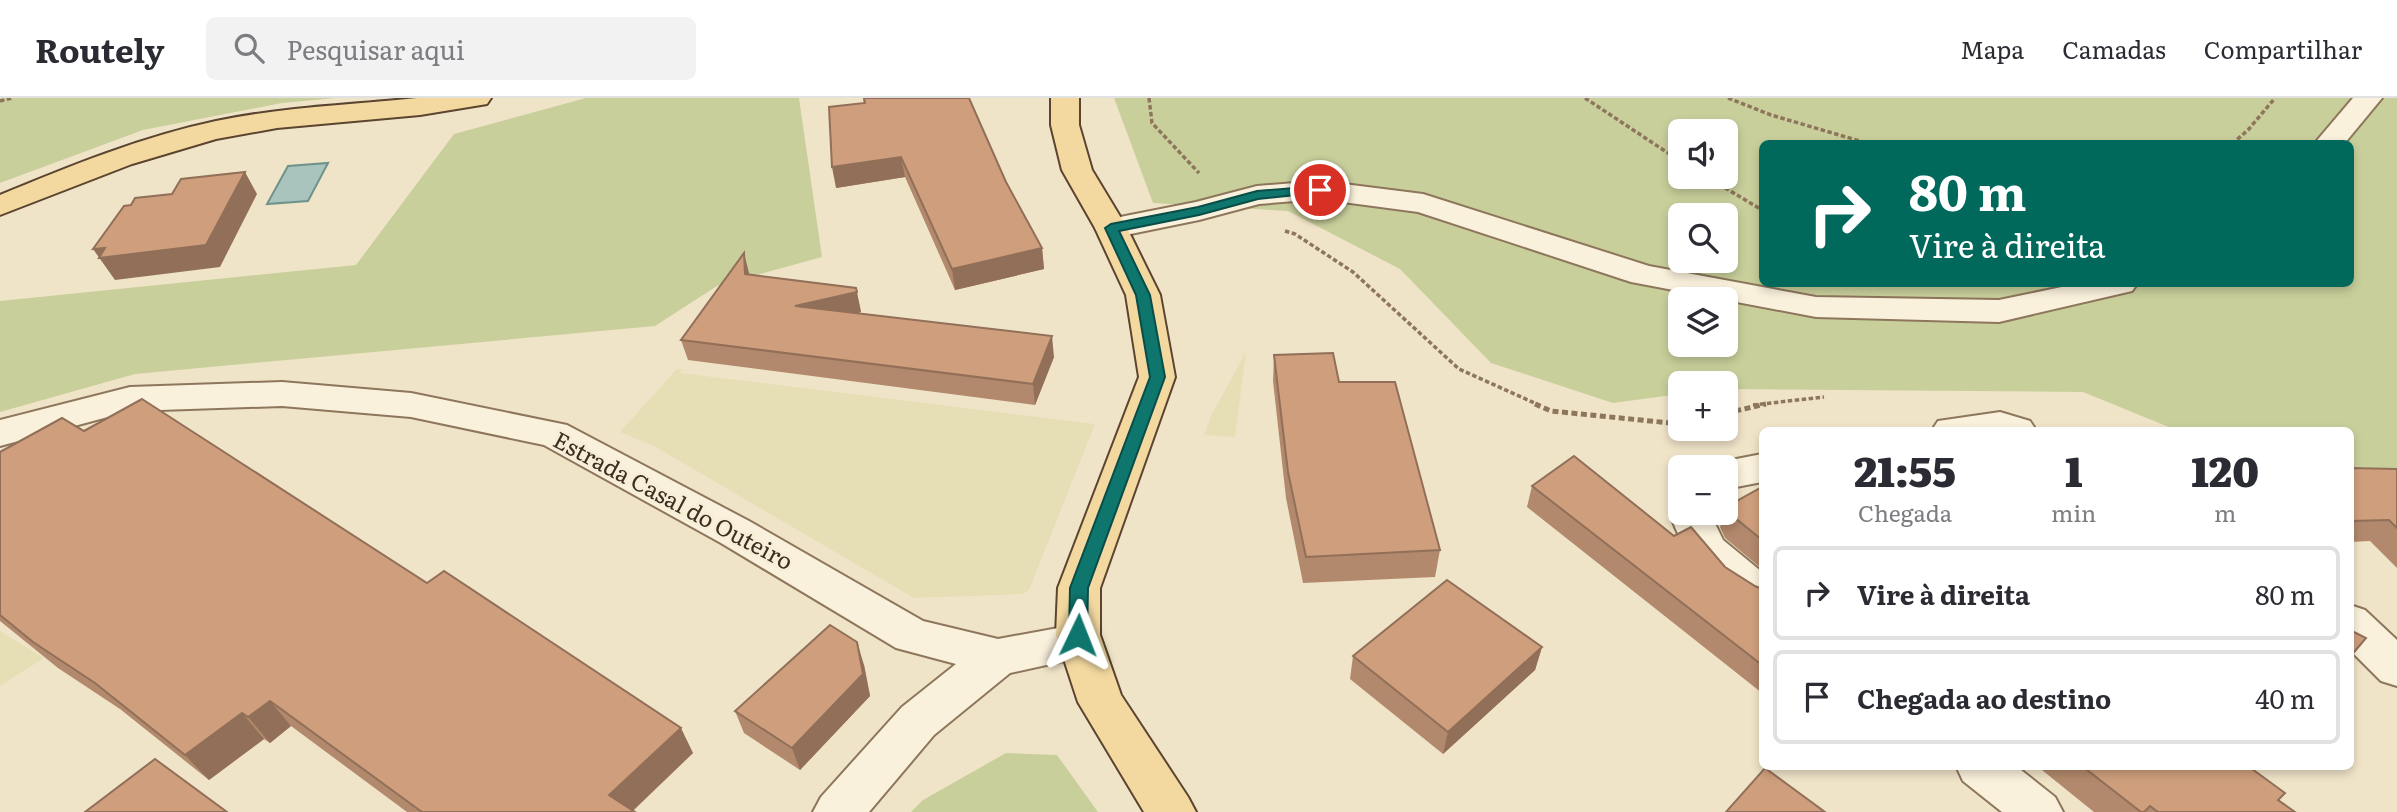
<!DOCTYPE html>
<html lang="pt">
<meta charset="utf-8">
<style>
:root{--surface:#fff;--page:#f2f2f3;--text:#2b2b33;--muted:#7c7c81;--line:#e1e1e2}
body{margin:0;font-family:Literata,serif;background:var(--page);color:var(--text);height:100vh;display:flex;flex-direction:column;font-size:26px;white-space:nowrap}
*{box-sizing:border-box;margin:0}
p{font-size:23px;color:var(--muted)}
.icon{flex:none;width:38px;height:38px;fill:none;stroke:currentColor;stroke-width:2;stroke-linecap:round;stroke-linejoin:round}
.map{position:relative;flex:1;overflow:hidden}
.sheet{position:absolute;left:1759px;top:329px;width:595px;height:343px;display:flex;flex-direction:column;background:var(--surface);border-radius:10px;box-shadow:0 4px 10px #0003}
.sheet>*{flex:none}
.top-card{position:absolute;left:1759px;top:42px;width:595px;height:147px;border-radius:10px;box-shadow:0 4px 10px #0003;background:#00695c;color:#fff;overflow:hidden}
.controls{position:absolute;left:1668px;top:21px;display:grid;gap:14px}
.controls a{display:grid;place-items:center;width:70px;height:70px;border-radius:10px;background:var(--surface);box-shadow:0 4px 10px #0003;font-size:35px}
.pin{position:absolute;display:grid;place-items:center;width:60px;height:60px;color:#fff;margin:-30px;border:4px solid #fff;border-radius:50%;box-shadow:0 2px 7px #0007}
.me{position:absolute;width:77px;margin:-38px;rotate:2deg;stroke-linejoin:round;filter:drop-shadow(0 0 5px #0008)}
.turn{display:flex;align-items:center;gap:24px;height:147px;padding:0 35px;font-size:32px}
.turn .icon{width:91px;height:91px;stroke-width:2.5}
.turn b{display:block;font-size:49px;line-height:60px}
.eta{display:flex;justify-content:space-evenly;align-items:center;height:119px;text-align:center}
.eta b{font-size:42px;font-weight:800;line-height:49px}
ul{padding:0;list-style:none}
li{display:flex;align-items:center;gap:21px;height:94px;margin:0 14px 10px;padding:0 21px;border:4px solid var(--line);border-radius:10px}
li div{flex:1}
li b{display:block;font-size:26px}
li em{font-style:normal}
header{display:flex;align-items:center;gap:42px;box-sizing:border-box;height:98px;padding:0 35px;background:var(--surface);border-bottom:2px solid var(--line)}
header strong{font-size:33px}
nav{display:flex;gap:38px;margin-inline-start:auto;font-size:24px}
.search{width:490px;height:63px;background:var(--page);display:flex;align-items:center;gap:18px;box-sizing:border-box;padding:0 24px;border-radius:10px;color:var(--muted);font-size:26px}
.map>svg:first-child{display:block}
.farmland{fill:#e6deb5}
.green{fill:#c9cf9b;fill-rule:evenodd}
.water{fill:#a9c4bc;stroke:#6f938a;stroke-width:2}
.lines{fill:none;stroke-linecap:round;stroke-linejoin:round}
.minor-casing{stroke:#8d765c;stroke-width:4}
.major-casing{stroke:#5b4430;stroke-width:4}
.path-far1{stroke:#8d765c;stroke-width:3.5;stroke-dasharray:4.5 2.5;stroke-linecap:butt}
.path{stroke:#8d765c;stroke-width:5;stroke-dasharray:6 3.5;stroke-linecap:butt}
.minor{fill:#faf1dc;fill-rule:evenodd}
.major{fill:#f3d9a0;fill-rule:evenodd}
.wall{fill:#b2896c}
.shaded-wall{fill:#916f58}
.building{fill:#cf9f7d;stroke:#916f58;stroke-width:2}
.route{fill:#0f766e;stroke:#0a4d48;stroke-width:2}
.labels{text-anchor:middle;stroke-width:6;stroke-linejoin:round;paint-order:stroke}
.street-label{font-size:23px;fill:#3d2e20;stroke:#f7eed8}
</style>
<header>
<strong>Routely</strong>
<div class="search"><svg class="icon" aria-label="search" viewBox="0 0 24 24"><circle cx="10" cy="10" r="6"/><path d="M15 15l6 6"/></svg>Pesquisar aqui</div>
<nav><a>Mapa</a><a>Camadas</a><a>Compartilhar</a></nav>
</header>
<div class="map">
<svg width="2397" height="714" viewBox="0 0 2397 714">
<rect width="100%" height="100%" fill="#f0e4c8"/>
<g class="farmland">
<polygon points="1246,254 1235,339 1204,337 1211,318"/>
<polygon points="677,271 682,271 680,275 1095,326 1029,492 1023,496 914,500 654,348 620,334"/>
<polygon points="0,533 44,560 0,588"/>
</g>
<g class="green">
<polygon points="0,0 336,0 282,5 143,32 0,85"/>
<polygon points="586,0 799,0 822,159 717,188 655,228 135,276 0,314 0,203 356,167 454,36"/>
<path d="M1114,0H2397V372L2350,371V332H2176L2083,294L1726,291V285H1680V296L1613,305L1491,265L1400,171L1288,113L1153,105ZM1680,33H1726V79H1680ZM1762,46H2350V186H1762ZM1680,117H1726V163H1680ZM1680,201H1726V247H1680Z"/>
<polygon points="1006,655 1057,657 1098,714 911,714 923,702"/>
</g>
<polygon class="water" points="328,65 308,103 267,106 288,68"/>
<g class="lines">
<defs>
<g id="minor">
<polygon points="2353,0 2382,0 2344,46 2314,46"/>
<polygon points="1320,83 1423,96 1649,168 1816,199 1999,202 2076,186 2137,186 2132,193 1999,224 1816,219 1631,184 1418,114 1320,101 1259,106 1199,122 1111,140 1100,137 1095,130 1100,123 1196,104 1257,88"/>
<polygon points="282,284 411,295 567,327 749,423 923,523 998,541 1080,526 1096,532 1102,544 1096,556 1010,575 934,637 869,714 813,714 821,699 902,609 956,566 896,550 721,445 544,347 411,319 282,308 130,313 0,348 0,322 130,289"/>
<polygon points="2000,314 2030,323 2036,332 1932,332 1938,323"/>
<polygon points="1762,356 1762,384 1726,391 1726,369 1711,369 1726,363"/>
<path d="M1680,403V415H1710L1723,442L1762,474V513C1720,501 1682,456 1670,415L1676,405Z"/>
<polygon points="2350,507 2365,512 2397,542 2397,588 2381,583 2350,552"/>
<polygon points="1956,668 2016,668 2055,699 2063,714 2002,714 1963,683"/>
</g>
<g id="major">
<path d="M417,0H491L487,6L420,17L277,30L216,41L132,66L0,117V97C70,68 141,39 216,23C282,9 350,7 417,0Z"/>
<polygon points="1051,0 1079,0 1079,27 1092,72 1127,130 1160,197 1175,279 1100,490 1100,537 1121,597 1188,699 1196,714 1144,714 1078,604 1056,537 1058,490 1139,279 1126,197 1095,130 1062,72 1051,27"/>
</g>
</defs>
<use href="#minor" class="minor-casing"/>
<use href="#major" class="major-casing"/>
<g class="path-far1">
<polyline points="1149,0 1152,25 1199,75"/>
<polyline points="1585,0 1680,63"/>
<polyline points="1728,0 1771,17 1870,46"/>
<polyline points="0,3 12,0"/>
<polyline points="2232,46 2248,32 2275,0"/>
<polyline points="1707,79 1762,112"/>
<polyline points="1285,133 1295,136 1353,174 1459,271 1539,307"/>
<polyline points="1753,307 1824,299"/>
</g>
<g class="path">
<polyline points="1535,306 1551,313 1680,326"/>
<polyline points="1726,315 1766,306"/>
</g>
<use href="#minor" class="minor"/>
<use href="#major" class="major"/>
</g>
<g class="wall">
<polygon points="863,0 969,0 1006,84 1042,150 1044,171 955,192 905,79 836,90 864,5"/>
<polygon points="749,177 856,190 861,214 856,216 1054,259 1035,307 688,262 681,242"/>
<polygon points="1274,257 1339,284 1440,452 1435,479 1303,485 1286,400 1273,283"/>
<polygon points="84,333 427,485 693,655 633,713 635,714 407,714 291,628 270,645 264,641 209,682 120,611 58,570 0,523 0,354"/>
<polygon points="2350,370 2397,371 2397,470 2370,443 2350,444"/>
<polygon points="1532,388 1674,438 1725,469 1755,488 1762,491 1762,595 1527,409"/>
<polygon points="1762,389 1762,471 1725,440 1720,429 1728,408"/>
<polygon points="1542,549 1535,572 1443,656 1350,581 1353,558"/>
<polygon points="864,567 870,598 800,672 744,635 735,613"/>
<polygon points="2037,668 2248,668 2278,702 2295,714 2094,714"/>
</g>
<g class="shaded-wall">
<polygon points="901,59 905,79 836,90 832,69"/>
<polygon points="245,74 257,96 220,169 115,182 93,151"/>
<polygon points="1042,150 1044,171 955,192 952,171"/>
<polygon points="744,155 749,175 751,196 745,176"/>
<polygon points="856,190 861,214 801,229 795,208"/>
<polygon points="1052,238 1054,259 1035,307 1033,286"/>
<polygon points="857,544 864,567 870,598 800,672 792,650"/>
<polygon points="1542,549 1535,572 1443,656 1448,634"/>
<polygon points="270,603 291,628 270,645 248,619"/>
<polygon points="242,615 264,641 209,682 185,657"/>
<polygon points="681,630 693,655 631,714 609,697"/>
</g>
<g class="building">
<polygon points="864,0 969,0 1006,84 1042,150 952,171 901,59 832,69 829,9 865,5"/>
<polygon points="245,74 206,147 99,160 105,150 93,151 124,108 131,107 135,100 172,96 181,81"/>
<polygon points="744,155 745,176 856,190 857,194 795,208 1052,238 1033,286 681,242"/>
<polygon points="1333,255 1339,284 1395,284 1440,452 1306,459 1288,374 1274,257"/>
<polygon points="142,301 427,485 444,473 681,630 609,697 635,714 422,714 270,603 248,619 242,615 185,657 95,585 33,544 0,517 0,354 62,320 84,333"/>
<polygon points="1574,358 1674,438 1691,429 1725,469 1755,488 1762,491 1762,567 1532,388"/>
<polygon points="2350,370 2397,371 2397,430 2389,422 2350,423"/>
<polygon points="1762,389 1762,442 1734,419 1728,408"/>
<polygon points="1447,482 1542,549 1448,634 1353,558"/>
<polygon points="830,527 857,544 863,576 792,650 735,613"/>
<polygon points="2350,532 2366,540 2350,559"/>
<polygon points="155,661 227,714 85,714"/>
<polygon points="2082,668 2248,668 2285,695 2278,702 2295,714 2158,714 2150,708 2144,714 2141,714"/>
<polygon points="1765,670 1825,714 1726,714"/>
</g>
<polygon class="route" points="1320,88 1324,89 1324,94 1258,101 1199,117 1119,133 1150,197 1165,279 1088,490 1087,537 1084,542 1078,544 1071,542 1069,537 1070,490 1150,279 1136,197 1105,130 1111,126 1198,109 1257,93"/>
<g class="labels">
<g class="street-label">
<text transform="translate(673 403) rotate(28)" y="8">Estrada Casal do Outeiro</text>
</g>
</g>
</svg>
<div class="controls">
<a><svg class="icon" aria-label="sound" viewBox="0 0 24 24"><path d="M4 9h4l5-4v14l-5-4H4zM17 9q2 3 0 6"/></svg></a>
<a><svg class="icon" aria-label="search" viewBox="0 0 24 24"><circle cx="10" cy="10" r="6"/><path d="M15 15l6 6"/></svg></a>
<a><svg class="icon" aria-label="layers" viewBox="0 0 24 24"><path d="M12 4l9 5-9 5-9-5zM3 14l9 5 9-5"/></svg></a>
<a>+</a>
<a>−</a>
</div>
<div class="pin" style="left:1320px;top:92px;background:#d93025"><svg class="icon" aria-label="arrive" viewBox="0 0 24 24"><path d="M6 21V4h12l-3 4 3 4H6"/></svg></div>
<svg class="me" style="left:1078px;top:537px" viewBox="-20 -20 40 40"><path d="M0-17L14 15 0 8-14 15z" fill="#0f766e" stroke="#fff" stroke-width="4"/></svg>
<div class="top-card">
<div class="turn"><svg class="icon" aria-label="right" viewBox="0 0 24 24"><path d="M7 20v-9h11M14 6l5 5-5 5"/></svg><div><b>80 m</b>Vire à direita</div></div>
</div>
<section class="sheet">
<div class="eta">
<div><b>21:55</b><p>Chegada</p></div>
<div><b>1</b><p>min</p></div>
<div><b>120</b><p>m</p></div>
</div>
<ul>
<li><svg class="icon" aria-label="right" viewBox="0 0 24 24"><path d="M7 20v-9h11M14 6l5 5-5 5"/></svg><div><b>Vire à direita</b></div><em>80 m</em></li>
<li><svg class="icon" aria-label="arrive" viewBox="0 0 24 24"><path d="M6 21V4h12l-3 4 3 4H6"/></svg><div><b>Chegada ao destino</b></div><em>40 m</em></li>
</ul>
</section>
</div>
